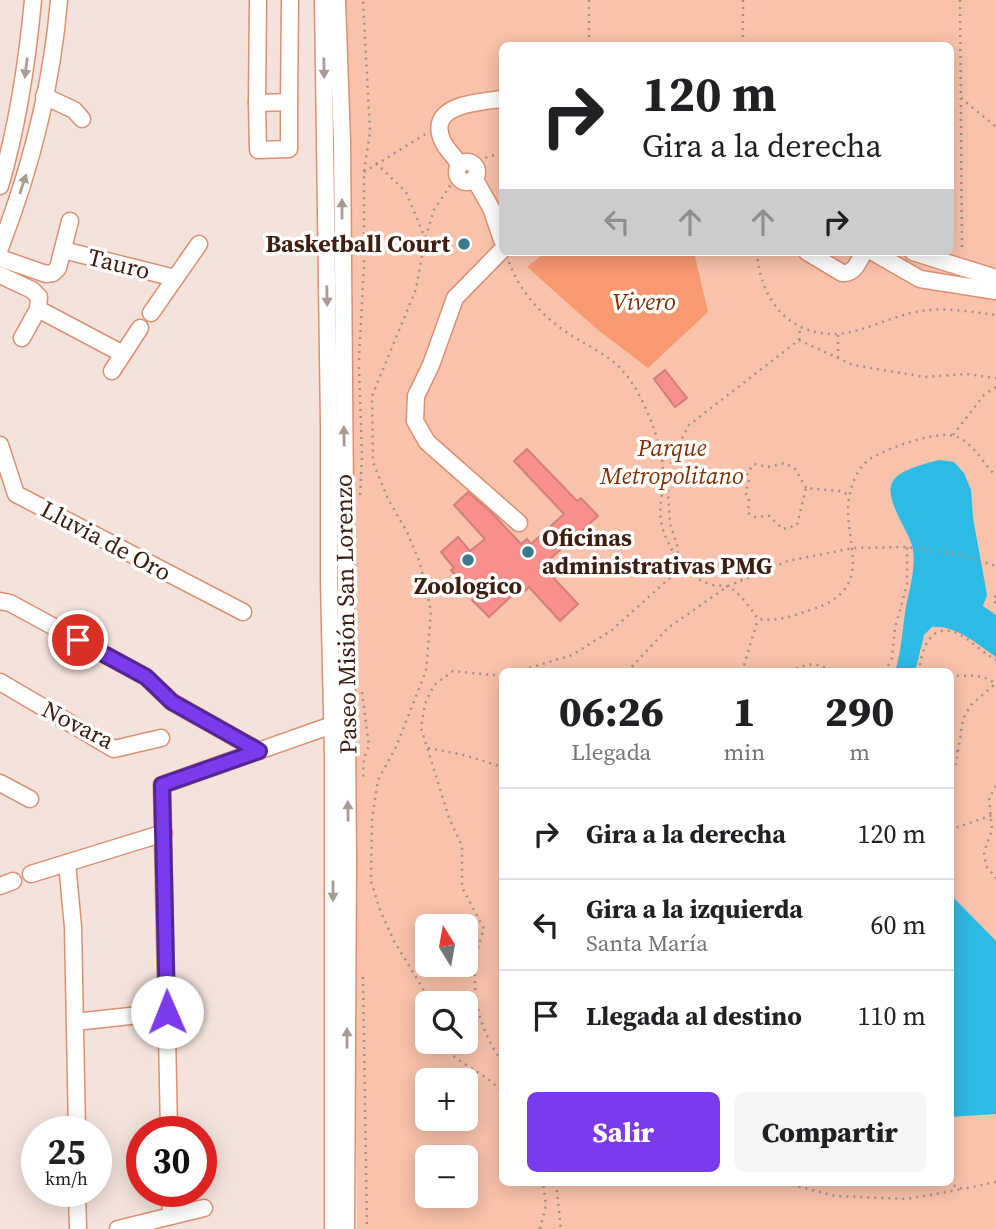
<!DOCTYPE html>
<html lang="es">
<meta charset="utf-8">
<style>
:root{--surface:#fff;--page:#f6f6f6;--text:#202124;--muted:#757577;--line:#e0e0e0;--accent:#7c3aed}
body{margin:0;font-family:"Source Serif 4",serif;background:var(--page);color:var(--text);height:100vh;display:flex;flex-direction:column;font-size:26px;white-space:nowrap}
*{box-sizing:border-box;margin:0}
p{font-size:23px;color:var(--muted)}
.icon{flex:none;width:38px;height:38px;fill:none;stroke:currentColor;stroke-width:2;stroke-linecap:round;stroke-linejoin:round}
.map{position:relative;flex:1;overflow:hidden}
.side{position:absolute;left:499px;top:668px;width:455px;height:518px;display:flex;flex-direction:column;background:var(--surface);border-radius:10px;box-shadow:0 4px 18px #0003}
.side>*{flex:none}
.hud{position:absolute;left:499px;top:42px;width:455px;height:214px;border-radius:10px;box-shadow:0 4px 18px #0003;background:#fff;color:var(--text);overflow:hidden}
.needle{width:46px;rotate:349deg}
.buttons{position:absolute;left:415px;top:914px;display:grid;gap:14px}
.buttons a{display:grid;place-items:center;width:63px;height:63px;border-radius:10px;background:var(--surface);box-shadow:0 4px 18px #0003;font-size:35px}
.speed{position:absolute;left:21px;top:1116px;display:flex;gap:14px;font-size:35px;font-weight:700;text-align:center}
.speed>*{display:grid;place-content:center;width:91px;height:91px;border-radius:50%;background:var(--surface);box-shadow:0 4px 18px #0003;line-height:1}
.speed small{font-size:18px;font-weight:400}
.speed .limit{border:10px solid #d22;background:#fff;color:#111}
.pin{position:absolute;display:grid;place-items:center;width:60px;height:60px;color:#fff;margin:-30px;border:4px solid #fff;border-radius:50%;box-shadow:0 2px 7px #0007}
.me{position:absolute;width:77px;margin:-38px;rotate:359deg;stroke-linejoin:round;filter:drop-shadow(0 0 5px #0008)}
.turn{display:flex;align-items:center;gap:24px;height:147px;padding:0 28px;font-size:32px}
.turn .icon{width:91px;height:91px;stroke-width:2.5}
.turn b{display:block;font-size:49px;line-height:60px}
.lanes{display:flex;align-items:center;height:66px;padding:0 28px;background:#0003;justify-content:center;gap:35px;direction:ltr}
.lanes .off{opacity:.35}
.eta{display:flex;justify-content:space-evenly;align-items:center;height:119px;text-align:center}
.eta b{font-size:42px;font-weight:800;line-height:49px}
.action{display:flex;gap:14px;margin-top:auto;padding:14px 28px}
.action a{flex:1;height:80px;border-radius:10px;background:var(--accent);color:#fff;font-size:28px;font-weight:800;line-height:80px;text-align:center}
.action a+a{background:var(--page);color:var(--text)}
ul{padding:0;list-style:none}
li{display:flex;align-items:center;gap:21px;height:91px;padding:0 28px;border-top:2px solid var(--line)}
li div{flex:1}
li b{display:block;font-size:26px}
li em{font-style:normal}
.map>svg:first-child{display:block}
.green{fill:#f9c2ab;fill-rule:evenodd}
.forest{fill:#f99971}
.water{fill:#2cbbe4}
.building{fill:#f88f8b;stroke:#d17f7b;stroke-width:2}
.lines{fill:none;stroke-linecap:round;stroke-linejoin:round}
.minor-casing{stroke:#dd9071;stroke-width:19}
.path{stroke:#a79187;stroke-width:2.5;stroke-dasharray:2 5;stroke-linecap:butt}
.minor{stroke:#fff;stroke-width:16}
.oneway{fill:#a89b95}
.route-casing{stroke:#51269a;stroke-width:18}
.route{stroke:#7c3aed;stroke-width:12}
.poi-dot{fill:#3b798f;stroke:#fff;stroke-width:2.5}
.labels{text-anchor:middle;stroke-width:7;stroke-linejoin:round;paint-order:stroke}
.poi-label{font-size:24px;font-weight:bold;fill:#3e2013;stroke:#fff;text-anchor:end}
.street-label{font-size:24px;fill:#3e2013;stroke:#fff}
.park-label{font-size:24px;font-style:italic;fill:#833000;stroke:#fff}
</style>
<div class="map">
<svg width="996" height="1229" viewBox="0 0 996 1229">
<rect width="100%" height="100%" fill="#f4e3dc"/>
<path class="green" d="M346,0H996V1229H357ZM502,46H950V252H502ZM502,672H950V1183H502ZM427,926H466V964H427ZM427,1003H466V1041H427ZM427,1080H466V1118H427ZM427,1157H466V1195H427Z"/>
<polygon class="forest" points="546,252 694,252 708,312 648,368 598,330 527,267"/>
<g class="water">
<path d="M940,460L954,462L964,473L971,490L973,518L987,595L983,606L996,615V657C977,644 956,625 932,627L924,635L915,672H895C901,653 902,633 905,613C908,592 916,572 913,549C910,532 884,500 892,483C897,470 927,463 940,460Z"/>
<polygon points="950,894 996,941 996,1114 950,1117"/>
</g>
<g class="building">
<polygon points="665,370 687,398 675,407 654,379"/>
<polygon points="527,449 577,501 581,498 598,516 548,561 553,566 547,571 578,604 560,621 529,587 525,591 521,587 489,617 472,600 474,598 451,570 454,568 441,552 458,537 470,551 485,539 454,505 468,492 492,513 521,544 527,539 531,544 564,514 514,461"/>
</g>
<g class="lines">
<defs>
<g id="minor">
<polyline points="258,0 257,103 289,102 290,0"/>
<polyline points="323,0 329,425 329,581 333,757 333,1229"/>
<polyline points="337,0 342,142 348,859 346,1229"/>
<polyline points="44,96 74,110 82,119"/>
<polyline points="257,103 258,150 289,149 289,102"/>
<circle cx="467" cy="172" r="10"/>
<path d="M460,165C455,157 447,150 443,142C425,104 479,102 502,99"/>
<polyline points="474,178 491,208 502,240"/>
<path d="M0,186C18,125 27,64 33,0"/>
<path d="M0,248C31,168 52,85 59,0"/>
<polyline points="63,250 175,278"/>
<polyline points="502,250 455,298 431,365 416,396 415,421 427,442 519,523"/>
<path d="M807,252L842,273C855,274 858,262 864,252"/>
<polyline points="873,252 920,279 996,291"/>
<polyline points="913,252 996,278"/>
<polyline points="0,258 46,274 53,273 58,268 70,221"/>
<polyline points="0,275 32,290 39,297 38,309 22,338"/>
<polyline points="38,309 123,354"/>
<polyline points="151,313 199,244"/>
<polyline points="112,371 140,328"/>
<polyline points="0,445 16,494 243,612"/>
<polyline points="0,601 10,603 146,677 172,702 259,751"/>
<polyline points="0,682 114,749 161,738"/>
<polyline points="0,783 30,799"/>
<polyline points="67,863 73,927 77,1132"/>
<polyline points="31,874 164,833"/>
<polyline points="0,886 13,881"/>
<polyline points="75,1022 167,1012"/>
<polyline points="169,1132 162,785 332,725"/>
<polyline points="77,1192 78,1229"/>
<polyline points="170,1192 171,1216"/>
<polyline points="118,1229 204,1208"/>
</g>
</defs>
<use href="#minor" class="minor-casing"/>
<g class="path">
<polyline points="589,0 589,46"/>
<polyline points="743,0 743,46"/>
<polyline points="960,0 962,252"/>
<polyline points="961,98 996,127"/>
<polyline points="376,163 406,192 425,238"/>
<polyline points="473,164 481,159 502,153"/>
<polyline points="364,172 427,133"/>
<path d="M757,252C760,298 787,336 838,334C864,332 894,315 921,311C945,307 972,312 996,315"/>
<path d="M509,262C522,297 548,322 579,340C594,349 612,358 623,371C642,392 662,442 663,469C665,499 653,511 668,542C677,561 692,580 713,585C719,586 725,585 729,587C741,594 750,608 758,619C776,622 793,616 810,610C882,588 839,538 850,493C852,484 857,471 864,464C876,451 936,430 954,436C973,441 983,464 996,476"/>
<polyline points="799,340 800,326"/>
<polyline points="838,358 838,334"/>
<polyline points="359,360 364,265 364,172 370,132 363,0"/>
<polyline points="359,367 362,455 360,500"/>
<polyline points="953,435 984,395 996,387"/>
<polyline points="806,488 795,469 785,463 768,467 754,464 747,473 749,482 745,492 749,499 748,513 755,517 769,516 783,529 797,525 806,488 839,491 849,495"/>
<polyline points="996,596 993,599 996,604"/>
<polyline points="516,672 572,655 612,630 672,576 677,561 678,548 670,524 668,491 672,457 689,425 799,340 853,365 925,377 967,374 996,378"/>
<polyline points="627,672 668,628 728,586 788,561 853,548 907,547 958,554 996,566"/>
<polyline points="742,672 758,619"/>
<path d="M790,672C806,662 818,662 833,672"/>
<polyline points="885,672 892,658 895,628 907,584 907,547"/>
<path d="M919,672C921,651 930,620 959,634C972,641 983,653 996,660"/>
<path d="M502,676L453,671L434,685L425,704L421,728L449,818L462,846V887L484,929C467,971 474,1025 502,1061"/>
<path d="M950,676C965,676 984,673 995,684L971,705L963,719L956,765"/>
<polyline points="362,692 369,746 364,758 363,778"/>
<polyline points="428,748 464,755 502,767"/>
<polyline points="950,755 958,751"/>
<polyline points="996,786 989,798 992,830 984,852 986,866 996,878"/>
<polyline points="950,830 992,815"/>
<polyline points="363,977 367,1229"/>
<polyline points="429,1003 425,992 394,941 380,910 371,881 372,820 378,780 396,747 426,671 431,611 420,563 407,532 388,499 373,462 372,396 416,289 425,239 434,210 455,178"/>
<path d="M439,1041C455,1064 484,1071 502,1092"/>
<polyline points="556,1183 561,1229"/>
<polyline points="785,1183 835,1196 907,1199 963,1189"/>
<polyline points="947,1183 963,1189 996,1182"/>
<polyline points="540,1229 546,1205 543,1183"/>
</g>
<use href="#minor" class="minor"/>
</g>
<defs><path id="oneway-solid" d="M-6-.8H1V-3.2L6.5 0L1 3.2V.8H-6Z" transform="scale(1.75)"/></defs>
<g class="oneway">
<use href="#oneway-solid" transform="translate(26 68) rotate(97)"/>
<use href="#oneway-solid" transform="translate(324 68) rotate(89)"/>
<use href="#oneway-solid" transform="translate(23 184) rotate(-72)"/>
<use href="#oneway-solid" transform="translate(342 209) rotate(-90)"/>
<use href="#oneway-solid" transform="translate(327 296) rotate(89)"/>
<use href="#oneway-solid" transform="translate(344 436) rotate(-91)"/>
<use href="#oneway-solid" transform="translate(348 811) rotate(-91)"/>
<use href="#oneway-solid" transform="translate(333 891) rotate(90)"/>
<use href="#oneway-solid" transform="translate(347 1038) rotate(-90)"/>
</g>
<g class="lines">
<defs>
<polyline id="route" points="78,640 146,677 172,702 259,751 162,785 167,1012"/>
</defs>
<use href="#route" class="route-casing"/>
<use href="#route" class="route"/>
</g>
<g class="poi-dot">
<circle cx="464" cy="244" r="7"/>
<circle cx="528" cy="552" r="7"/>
<circle cx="468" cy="560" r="7"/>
</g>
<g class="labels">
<g class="poi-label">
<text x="450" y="252">Basketball Court</text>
<text x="542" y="546" text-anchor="start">Oficinas<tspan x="542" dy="28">administrativas PMG</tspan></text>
<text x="468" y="594" text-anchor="middle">Zoologico</text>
</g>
<g class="street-label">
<text transform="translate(119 264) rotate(14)" y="8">Tauro</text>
<text transform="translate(106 541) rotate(28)" y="8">Lluvia de Oro</text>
<text transform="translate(346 614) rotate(-91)" y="8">Paseo Misión San Lorenzo</text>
<text transform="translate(78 725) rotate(27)" y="8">Novara</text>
</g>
<g class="park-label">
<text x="644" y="310">Vivero</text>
<text x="672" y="456">Parque<tspan x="672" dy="28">Metropolitano</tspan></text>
</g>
</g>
</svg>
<div class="buttons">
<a><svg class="needle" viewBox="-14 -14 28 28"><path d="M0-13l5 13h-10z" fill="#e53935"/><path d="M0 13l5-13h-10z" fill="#757577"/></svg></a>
<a><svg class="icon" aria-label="search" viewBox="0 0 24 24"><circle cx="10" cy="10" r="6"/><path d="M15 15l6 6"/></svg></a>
<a>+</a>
<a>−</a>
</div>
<div class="speed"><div>25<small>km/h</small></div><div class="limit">30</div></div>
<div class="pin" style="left:78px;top:640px;background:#d93025"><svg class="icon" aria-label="arrive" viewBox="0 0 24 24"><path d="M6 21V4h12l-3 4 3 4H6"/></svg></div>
<svg class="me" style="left:167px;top:1012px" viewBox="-20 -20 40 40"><circle r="19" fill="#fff"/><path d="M0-13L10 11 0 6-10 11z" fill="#7c3aed"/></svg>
<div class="hud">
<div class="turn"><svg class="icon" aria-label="right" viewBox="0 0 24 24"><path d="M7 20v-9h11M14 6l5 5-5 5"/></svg><div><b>120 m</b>Gira a la derecha</div></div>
<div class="lanes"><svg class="icon off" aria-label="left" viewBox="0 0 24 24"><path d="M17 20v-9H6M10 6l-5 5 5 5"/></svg><svg class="icon off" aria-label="ahead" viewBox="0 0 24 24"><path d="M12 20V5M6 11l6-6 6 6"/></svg><svg class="icon off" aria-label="ahead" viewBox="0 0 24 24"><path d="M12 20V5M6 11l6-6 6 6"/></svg><svg class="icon" aria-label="right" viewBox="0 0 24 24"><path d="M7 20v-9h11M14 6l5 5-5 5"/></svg></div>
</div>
<section class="side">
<div class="eta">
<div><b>06:26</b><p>Llegada</p></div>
<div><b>1</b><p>min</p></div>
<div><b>290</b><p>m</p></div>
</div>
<ul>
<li><svg class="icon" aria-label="right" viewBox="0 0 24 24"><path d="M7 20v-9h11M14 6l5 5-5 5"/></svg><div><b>Gira a la derecha</b></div><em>120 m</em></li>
<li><svg class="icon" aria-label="left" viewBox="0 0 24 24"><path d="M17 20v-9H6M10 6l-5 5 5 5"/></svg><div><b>Gira a la izquierda</b><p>Santa María</p></div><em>60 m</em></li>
<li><svg class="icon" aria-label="arrive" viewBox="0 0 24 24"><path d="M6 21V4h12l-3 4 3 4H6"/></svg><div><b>Llegada al destino</b></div><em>110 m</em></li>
</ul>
<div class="action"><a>Salir</a><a>Compartir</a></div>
</section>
</div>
